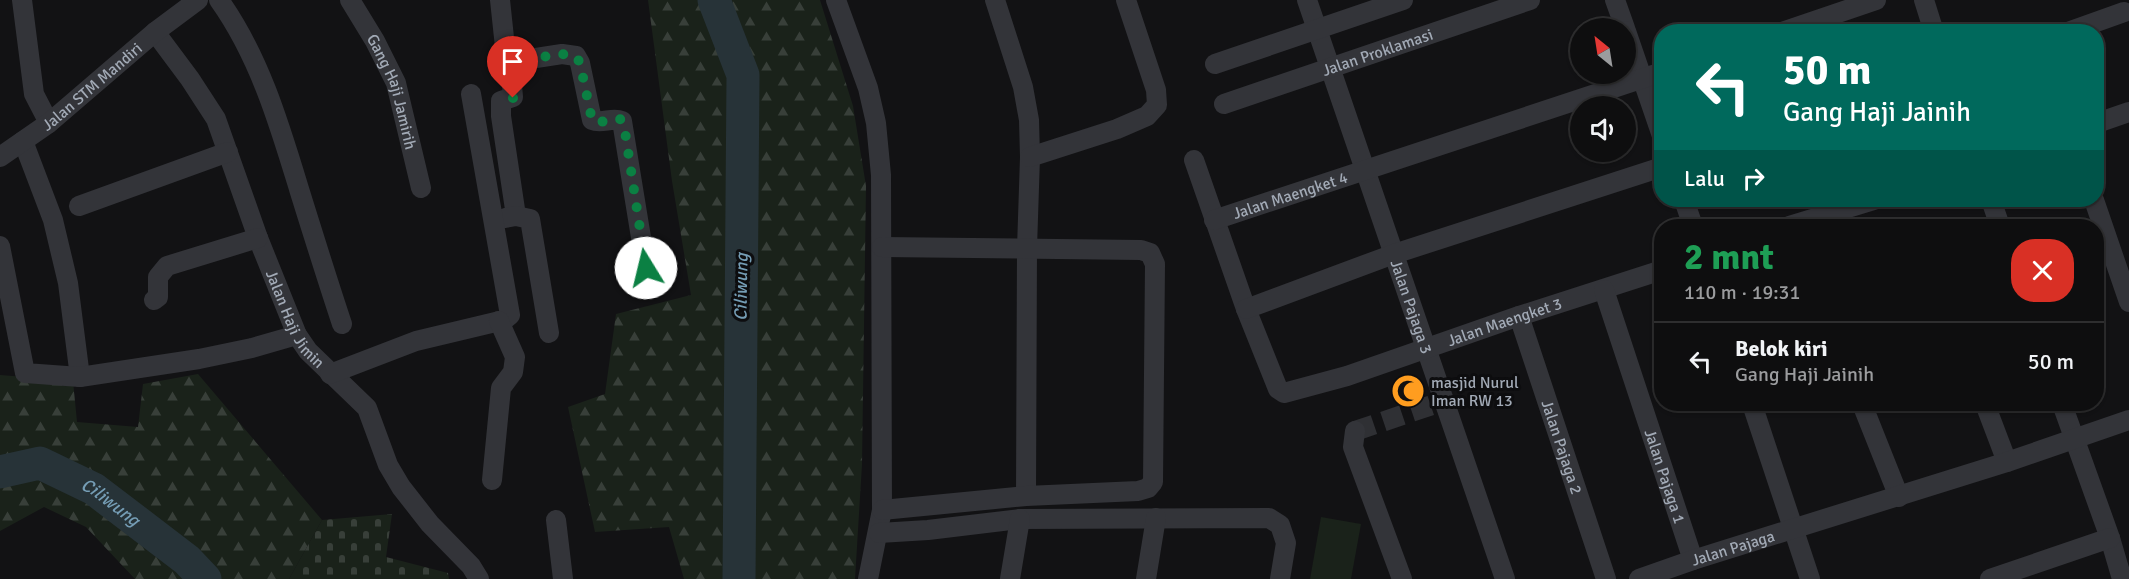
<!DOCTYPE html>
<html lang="id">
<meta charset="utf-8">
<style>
:root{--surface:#0e0e0f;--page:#171718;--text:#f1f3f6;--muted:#9b9c9e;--line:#2e2e2f}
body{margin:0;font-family:Signika,sans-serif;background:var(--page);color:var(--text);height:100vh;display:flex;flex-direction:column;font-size:22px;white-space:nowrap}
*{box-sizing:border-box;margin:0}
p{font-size:20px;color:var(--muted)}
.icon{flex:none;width:33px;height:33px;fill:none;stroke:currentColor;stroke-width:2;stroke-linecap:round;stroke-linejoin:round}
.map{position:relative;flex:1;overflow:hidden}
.details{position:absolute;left:1654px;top:219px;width:450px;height:192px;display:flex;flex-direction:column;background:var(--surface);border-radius:24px;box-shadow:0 2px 4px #0004,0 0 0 2px var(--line)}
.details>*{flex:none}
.guide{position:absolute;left:1654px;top:24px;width:450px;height:183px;border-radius:24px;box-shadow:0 2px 4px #0004,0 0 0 2px var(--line);background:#00695c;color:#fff;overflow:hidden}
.needle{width:39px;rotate:330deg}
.tools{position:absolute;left:1570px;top:18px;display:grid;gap:12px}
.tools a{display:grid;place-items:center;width:66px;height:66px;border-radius:50%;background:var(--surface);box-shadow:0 2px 4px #0004,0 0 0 2px var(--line);font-size:30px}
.pin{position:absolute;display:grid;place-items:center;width:51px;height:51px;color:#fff;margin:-62px -26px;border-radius:50% 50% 50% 0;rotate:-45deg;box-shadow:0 0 6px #0007}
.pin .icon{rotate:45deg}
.me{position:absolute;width:66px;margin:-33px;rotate:351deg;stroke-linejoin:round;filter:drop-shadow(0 0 4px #0008)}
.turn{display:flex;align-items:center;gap:21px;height:126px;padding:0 30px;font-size:27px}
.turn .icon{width:78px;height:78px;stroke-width:2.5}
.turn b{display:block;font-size:42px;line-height:51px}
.then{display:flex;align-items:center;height:57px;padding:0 30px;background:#0003;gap:12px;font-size:22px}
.round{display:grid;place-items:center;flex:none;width:63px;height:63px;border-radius:24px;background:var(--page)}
.summary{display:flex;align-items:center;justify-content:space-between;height:102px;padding:0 30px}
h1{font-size:36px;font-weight:700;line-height:45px;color:#1e9e55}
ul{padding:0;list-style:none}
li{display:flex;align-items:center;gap:18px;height:78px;padding:0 30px;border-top:2px solid var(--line)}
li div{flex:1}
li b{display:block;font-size:22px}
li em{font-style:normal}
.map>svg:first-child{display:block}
.forest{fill:url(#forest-firs)}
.cemetery{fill:url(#cemetery-stones)}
.park{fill:#1a221a}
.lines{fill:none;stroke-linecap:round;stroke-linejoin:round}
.river{stroke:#273338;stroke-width:33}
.street-tunnel{stroke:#2f3034;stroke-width:20;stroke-dasharray:20 10;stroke-linecap:butt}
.street{stroke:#333439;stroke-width:20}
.route{stroke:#0b8043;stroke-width:10;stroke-dasharray:0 18}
.labels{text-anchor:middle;stroke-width:6;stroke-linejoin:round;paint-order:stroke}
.street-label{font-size:16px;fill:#a2aab6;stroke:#0d0d0f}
.poi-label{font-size:16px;fill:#a2aab6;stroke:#0d0d0f;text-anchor:start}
.water-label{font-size:18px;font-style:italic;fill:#759db5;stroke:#0d0d0f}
</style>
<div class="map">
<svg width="2129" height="579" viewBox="0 0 2129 579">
<defs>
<pattern id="forest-firs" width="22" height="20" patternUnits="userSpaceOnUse" patternTransform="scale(1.5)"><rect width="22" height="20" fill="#1a221a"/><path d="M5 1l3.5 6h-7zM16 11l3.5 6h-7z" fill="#383f39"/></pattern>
<pattern id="cemetery-stones" width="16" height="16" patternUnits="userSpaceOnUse" patternTransform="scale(1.5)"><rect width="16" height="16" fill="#1a221a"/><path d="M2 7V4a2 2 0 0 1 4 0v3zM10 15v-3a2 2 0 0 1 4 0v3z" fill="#383f39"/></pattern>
</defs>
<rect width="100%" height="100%" fill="#121214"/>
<g class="forest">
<polygon points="648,0 820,0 853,106 866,186 862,464 855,579 684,579 669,527 595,532 568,407 605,394 616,314 691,295 672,181"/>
<polygon points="198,374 322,520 289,579 135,579 86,527 44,507 0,531 0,375 73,381 77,422 138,427 143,384"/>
</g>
<polygon class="cemetery" points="392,514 386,557 448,573 449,579 289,579 322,520"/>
<polygon class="park" points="1321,517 1361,524 1351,579 1310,579"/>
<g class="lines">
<g class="river">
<polyline points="714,0 743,75 739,579"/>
<path id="s1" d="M0,472L40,463L94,489L187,560L205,579"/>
</g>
<polyline class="street-tunnel" points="1355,431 1432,405"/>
<g class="street">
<polyline points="22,0 34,94 49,123"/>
<path d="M219,0C259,56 279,123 299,189C313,234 327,279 342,324"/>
<path id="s2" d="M350,0L375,41L396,83L421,188"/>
<path d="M500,0L505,47L510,62L562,54L576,56L580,63L592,120C602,124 612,117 622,121L646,268"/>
<polyline points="836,0 868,88 876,123 881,175 882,510 868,579"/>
<polyline points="995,0 1023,87 1029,120 1030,157 1027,248 1026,496"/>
<path id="s3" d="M1307,0L1505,579"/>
<polyline points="1615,0 1625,28"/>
<polyline points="1924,0 1934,32"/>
<polyline points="1626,31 1662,136"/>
<path id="s4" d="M155,32L190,79L216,119L258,238L297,335L308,351L367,408L388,465L401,487L430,524L471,566L479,579"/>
<polyline points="1782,32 1876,0"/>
<polyline points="2068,32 2124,12"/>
<polyline points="510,62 513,97 501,101 501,116 516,216"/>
<polyline points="1215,64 1403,0"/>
<path id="s5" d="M1224,104L1530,0"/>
<polyline points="2097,123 2129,112"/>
<polyline points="23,141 53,220 68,283 80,377"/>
<path id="s6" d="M0,157L49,123L155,32L198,0"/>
<polyline points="1030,157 1117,129 1147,116 1157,105 1156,90 1126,0"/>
<path id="s7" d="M1194,160L1246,309L1278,389L1284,393L1347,376L1519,316L1662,270"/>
<polyline points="1684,200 1693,226"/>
<polyline points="1991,200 2000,226"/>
<polyline points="2094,200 2129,302"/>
<polyline points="79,206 228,152"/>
<polyline points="505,218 516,216 530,219 549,333"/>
<path id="s8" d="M1214,220L1662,72"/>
<polyline points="1789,226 1874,200"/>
<polyline points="0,246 25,373 80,377 199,359 252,348 297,335"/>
<path id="s9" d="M1604,290L1693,560"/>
<polyline points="154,300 158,297 158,277 167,266 258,238"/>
<polyline points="1246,309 1394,254 1662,167"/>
<path id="s10" d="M1519,316L1606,579"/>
<polyline points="330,374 416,341 504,320 510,315 471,94"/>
<polyline points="1752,404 1810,579"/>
<polyline points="1862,404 1899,497"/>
<polyline points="1985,404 2007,462"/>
<polyline points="2062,404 2110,538 2122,579"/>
<polyline points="1355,431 1353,447 1402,579"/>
<polyline points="492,480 501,388 513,372 515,357 499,321"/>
<polyline points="882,510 1026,496 1138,491 1148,488 1153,482 1155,264 1150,253 1141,250 882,247"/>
<polyline points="556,520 563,579"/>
<polyline points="879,533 928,530 1020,519 1269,518 1280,525 1286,543 1280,579"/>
<polyline points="1010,579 1020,519"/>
<polyline points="1146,579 1156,518"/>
<path id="s11" d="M1639,579L1693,560L2007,462L2129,420"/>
<polyline points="1990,579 2110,538"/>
</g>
</g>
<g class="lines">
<polyline class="route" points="513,98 510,62 562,54 576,56 580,63 592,120 600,122 620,119 624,125 646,268"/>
</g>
<defs>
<symbol id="mosque-disc" viewBox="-11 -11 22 22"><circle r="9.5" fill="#ff9d1f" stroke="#0d0d0f"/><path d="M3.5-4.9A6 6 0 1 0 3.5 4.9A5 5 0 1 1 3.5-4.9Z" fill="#111"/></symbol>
</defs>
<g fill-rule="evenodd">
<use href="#mosque-disc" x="1389" y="372" width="38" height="38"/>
</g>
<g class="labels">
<g class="street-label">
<text dy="6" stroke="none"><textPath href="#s5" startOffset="162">Jalan Proklamasi</textPath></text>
<text dy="6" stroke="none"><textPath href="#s6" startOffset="116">Jalan STM Mandiri</textPath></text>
<text dy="6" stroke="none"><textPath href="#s2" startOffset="102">Gang Haji Jamirih</textPath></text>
<text dy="6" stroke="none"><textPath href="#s8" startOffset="80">Jalan Maengket 4</textPath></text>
<text dy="6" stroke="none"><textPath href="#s3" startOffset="324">Jalan Pajaga 3</textPath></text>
<text dy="6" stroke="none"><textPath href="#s4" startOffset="322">Jalan Haji Jimin</textPath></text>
<text dy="6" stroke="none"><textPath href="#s7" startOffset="483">Jalan Maengket 3</textPath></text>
<text dy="6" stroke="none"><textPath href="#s10" startOffset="138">Jalan Pajaga 2</textPath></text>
<text dy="6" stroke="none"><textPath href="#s9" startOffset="196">Jalan Pajaga 1</textPath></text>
<text dy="6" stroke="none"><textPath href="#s11" startOffset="99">Jalan Pajaga</textPath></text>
</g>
<g class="poi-label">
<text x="1431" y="388">masjid Nurul<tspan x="1431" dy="18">Iman RW 13</tspan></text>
</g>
<g class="water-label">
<text transform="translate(741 287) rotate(-89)" y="6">Ciliwung</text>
<text dy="6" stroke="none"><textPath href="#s1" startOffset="122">Ciliwung</textPath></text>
</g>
</g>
</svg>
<div class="tools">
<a><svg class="needle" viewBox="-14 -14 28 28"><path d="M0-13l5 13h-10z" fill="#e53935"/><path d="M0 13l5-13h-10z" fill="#9b9c9e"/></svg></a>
<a><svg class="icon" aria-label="sound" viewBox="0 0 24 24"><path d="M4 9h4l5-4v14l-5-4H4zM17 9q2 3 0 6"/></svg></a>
</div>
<div class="pin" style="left:513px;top:98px;background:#d93025"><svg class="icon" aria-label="arrive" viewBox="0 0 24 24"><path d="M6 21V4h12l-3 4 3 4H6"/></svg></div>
<svg class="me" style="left:646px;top:268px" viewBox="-20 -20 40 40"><circle r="19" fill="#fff"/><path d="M0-13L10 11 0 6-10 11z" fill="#0b8043"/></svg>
<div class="guide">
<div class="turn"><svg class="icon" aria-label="left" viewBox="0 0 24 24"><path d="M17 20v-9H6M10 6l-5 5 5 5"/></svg><div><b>50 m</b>Gang Haji Jainih</div></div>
<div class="then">Lalu<svg class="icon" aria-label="right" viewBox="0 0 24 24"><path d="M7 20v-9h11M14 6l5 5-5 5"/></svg></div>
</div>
<section class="details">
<div class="summary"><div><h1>2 mnt</h1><p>110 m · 19:31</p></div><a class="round" style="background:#d93025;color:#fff"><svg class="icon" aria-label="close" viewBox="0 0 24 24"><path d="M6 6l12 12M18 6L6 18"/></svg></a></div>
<ul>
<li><svg class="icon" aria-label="left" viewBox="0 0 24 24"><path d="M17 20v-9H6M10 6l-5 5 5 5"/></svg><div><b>Belok kiri</b><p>Gang Haji Jainih</p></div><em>50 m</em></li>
</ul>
</section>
</div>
